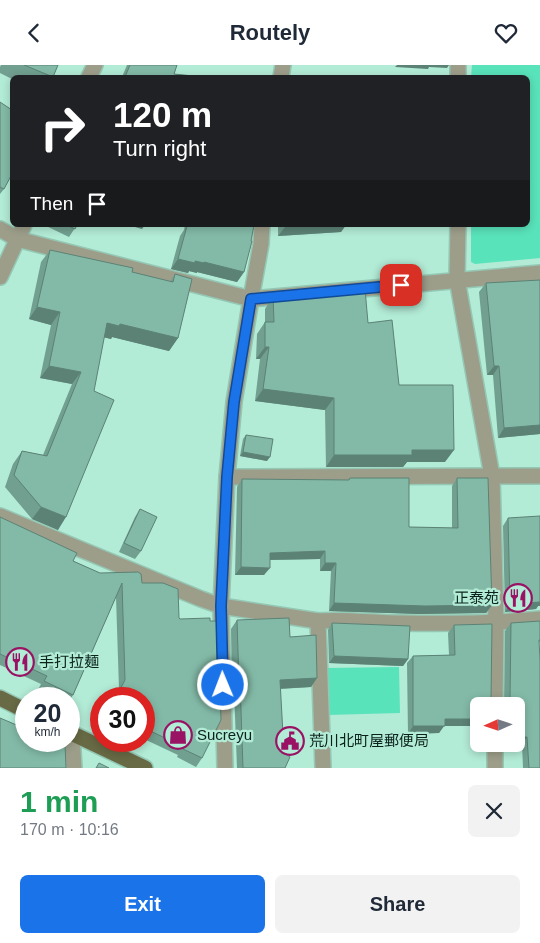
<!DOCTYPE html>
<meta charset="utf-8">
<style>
:root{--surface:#fff;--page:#f2f2f3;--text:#1f2937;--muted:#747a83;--accent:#1a73e8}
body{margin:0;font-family:Helvetica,"Noto Sans JP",sans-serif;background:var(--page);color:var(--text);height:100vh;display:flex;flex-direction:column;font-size:19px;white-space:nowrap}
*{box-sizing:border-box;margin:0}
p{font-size:16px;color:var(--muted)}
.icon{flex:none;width:28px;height:28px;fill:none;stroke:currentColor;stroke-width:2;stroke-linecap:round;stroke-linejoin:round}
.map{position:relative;height:703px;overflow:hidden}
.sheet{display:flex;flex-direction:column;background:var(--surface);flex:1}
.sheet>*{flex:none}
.guide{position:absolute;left:10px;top:10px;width:520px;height:152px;border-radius:8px;box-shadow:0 2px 8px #0003;background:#202124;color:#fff;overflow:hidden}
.needle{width:32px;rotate:267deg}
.fabs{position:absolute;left:470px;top:632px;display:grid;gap:10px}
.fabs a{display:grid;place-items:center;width:55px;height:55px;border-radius:8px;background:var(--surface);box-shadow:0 2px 8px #0003;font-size:25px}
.speed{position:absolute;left:15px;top:622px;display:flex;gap:10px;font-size:25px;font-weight:700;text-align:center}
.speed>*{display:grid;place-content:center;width:65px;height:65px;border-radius:50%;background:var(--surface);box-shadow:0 2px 8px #0003;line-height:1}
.speed small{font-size:12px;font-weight:400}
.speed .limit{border:8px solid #d22;background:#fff;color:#111}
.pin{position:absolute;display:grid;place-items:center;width:42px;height:42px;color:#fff;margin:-21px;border-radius:10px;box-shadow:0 2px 8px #0006}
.me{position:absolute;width:55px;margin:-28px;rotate:359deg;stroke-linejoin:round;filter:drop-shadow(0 0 4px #0008)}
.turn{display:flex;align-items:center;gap:18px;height:105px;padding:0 20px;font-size:22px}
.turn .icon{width:65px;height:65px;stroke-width:2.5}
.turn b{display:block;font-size:35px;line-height:42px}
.then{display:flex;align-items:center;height:48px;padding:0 20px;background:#0003;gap:10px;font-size:19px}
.round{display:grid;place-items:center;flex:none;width:52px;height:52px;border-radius:8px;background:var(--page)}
.overview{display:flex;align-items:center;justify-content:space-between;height:85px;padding:0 20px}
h1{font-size:30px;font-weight:700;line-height:38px;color:#1e9e55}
.cta{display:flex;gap:10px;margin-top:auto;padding:10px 20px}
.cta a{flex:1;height:58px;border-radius:8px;background:var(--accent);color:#fff;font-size:20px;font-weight:700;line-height:58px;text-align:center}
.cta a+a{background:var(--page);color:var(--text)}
header{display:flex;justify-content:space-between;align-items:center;height:65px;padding:0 20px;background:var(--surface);font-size:22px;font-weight:700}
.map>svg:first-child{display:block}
.green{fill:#59e3bb}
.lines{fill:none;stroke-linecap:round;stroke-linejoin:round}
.minor-casing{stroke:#94c7b4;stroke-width:18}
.tertiary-casing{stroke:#94c7b4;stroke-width:18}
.primary-casing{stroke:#94c7b4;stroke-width:18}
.minor{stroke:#9d9e8a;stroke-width:15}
.tertiary{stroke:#9d9e8a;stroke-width:15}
.primary{stroke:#686a45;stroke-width:15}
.wall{fill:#71a090}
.shaded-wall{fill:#5c8275}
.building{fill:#83baa7;stroke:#5c8275}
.route-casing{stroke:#114b97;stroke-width:12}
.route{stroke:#1a73e8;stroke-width:9}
.labels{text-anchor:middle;stroke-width:4.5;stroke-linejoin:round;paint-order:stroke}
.poi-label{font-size:15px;fill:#0b221b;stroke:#b2ebd6;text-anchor:start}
</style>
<header><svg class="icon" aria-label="back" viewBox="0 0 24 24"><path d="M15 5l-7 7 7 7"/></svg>Routely<svg class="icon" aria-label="heart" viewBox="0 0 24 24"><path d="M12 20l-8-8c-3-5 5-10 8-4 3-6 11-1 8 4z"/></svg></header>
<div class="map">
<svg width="540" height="703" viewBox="0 0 540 703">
<rect width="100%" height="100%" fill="#b2ebd6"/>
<g class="green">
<polygon points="472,0 540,0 540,193 475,199 471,197 471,160 528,160 528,12 471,12"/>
<polygon points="399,602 400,648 327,650 326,603"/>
</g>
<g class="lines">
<defs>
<g id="minor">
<polyline points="281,12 283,0"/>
<polyline points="458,12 458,0"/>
<polyline points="458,160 457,214 492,411 496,557 495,641"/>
<polyline points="227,412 540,411"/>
<path d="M0,451L201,534L221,541L318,556C346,554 374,558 402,558C448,559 494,558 540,554"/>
<polyline points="318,556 323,703"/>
<polyline points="72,668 74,703"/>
<polyline points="225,703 221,541 227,412 234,337 251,234 261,179 262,160"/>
<polyline points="495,703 495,679"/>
</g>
<g id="tertiary">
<polyline points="89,12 95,0"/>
<polyline points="0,164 17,174 251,234 540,208"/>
<polyline points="0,212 24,160"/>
</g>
<g id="primary">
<polyline points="0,633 26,646"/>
<polyline points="69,667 145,703"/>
</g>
</defs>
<use href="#minor" class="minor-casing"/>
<use href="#tertiary" class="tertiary-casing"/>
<use href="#primary" class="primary-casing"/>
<use href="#minor" class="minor"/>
<use href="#tertiary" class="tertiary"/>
<use href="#primary" class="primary"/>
</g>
<g class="wall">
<polygon points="1,0 58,0 53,12 12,12 12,14 0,8 0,2"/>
<polygon points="127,0 177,0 174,9 203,12 122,12"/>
<polygon points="0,37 4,124 0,129"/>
<polygon points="44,160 77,160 69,172"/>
<polygon points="185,160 254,160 244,207 237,217 197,207 197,208 189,206 188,208 171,204 180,171 184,165"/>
<polygon points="278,160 346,160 341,167 278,171"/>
<polygon points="50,185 132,207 170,217 175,209 178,273 169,286 112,272 111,274 104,272 58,465 32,454 5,422 13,399 22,386 43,390 72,319 40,313 51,260 29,254 41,197"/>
<polygon points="540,215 540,369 498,373 493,310 487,310 479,227 486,218"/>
<polygon points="273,231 368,258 399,320 445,397 407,397 403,402 326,402 325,345 255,336 260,294 256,294 257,269 265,257 265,244"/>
<polygon points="246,370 267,396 240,391 243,374"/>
<polygon points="350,413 409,462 452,463 452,421 457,413 492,540 486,548 419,549 329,546 331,506 320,506 320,494 270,495 264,510 235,510 237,422 242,414 348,415"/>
<polygon points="140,444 141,486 135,494 119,487 135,452"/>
<polygon points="0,452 73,496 100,508 142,518 179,553 202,693 196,702 177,692 178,690 144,674 144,634 114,634 119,624 116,532 73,630 69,636 69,634 57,634 38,625 41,619 0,600"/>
<polygon points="508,453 538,541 536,544 505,547 503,461"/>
<polygon points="237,555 290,572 317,613 311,622 280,624 285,703 237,703 234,625 232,627 231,564"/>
<polygon points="540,556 540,577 539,578 540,703 523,703 522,679 515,680 515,679 516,679 516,641 504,641 505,566 511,558"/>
<polygon points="332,558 408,594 403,601 329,598 328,565"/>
<polygon points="454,560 479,641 479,661 444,661 439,668 408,669 407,598 413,591 449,590 448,568"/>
</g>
<g class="shaded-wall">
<polygon points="397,0 449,0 447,3 429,2 428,4 395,2"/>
<polygon points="128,160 145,160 142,164"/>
<polygon points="313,160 346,160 341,167 278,171 285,162"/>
<polygon points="178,194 204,197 244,207 237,217 197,207 197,208 189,206 188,208 171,204"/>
<polygon points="37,242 60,247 51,260 29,254"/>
<polygon points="107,258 120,259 178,273 169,286 112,272 111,274 98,271"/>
<polygon points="265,282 269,282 260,294 256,294"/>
<polygon points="49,301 81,307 72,319 40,313"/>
<polygon points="494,301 499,301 493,310 487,310"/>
<polygon points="263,324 334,333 325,345 255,336"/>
<polygon points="540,360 540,369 498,373 504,363"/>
<polygon points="412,385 454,385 445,397 407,397 403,402 326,402 334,390"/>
<polygon points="243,387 270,392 267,396 240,391"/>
<polygon points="41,442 66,452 58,465 32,454"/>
<polygon points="325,486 320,494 264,495 270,488"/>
<polygon points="325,498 336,498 331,506 320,506"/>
<polygon points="241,502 270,503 264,510 235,510"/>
<polygon points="540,535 540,541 538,541 536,544 505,547 510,539"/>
<polygon points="334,538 492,540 486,548 419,549 329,546"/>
<polygon points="334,591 408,594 403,601 329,598"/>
<polygon points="317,613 311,622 274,624 280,615"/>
<polygon points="445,654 479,654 479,661 444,661 439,668 408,669 413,661"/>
<polygon points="520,672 527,672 522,679 515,680 516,679 516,677"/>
</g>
<g class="building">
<polygon points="24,0 58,0 53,12"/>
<polygon points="130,0 177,0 174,9 203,12 125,12"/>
<polygon points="0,37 12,45 12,109 4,124 0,122"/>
<polygon points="67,160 77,160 75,164"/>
<polygon points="190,160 254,160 251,176 252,176 244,207 204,197 204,198 195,196 195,198 178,194 187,161 190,161"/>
<polygon points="285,160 313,160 285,162"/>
<polygon points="50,185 133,203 132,207 173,217 175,209 192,214 178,273 120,259 119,261 107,258 94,326 114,335 66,452 41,442 14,410 22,386 47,391 81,307 49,301 60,247 37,242"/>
<polygon points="540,215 540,360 504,363 499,301 494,301 486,218"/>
<polygon points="365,224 368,258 392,255 399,320 453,320 454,385 412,385 412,390 334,390 334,333 263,324 269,282 265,282 265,257 274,257 273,231 326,228"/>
<polygon points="246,370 273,374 270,392 243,387"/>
<polygon points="350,413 409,413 409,462 458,463 457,413 488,413 492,540 425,541 334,538 336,498 325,498 325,486 270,488 270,503 241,502 242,414 349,415"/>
<polygon points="140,444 157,452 141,486 124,478"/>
<polygon points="540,451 540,537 510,539 508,453"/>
<polygon points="0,452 77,488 73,496 100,508 138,507 141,509 142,518 163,518 178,524 179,553 180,554 210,553 210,556 218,556 221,655 202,693 183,684 184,682 144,663 144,634 115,634 125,615 122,518 73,630 44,616 47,611 0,589"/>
<polygon points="289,553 290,572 316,570 317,613 280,615 284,688 290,692 285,703 243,703 240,616 239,618 237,555"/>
<polygon points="540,556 540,575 539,575 540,595 540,703 529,703 527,672 520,672 519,654 516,654 516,641 505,641 508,638 510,633 511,558"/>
<polygon points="332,558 410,561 408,594 334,591"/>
<polygon points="492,559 491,634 493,638 496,641 479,641 479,654 445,654 445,661 413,661 413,591 455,590 454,560"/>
<polygon points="0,653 26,664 26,676 37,676 34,683 65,680 66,703 0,703"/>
<polygon points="99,698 109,703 96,703"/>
</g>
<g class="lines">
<defs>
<polyline id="route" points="223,620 221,541 227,412 234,337 251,234 401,220"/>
</defs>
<use href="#route" class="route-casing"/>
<use href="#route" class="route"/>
</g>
<defs>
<symbol id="restaurant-ring" viewBox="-11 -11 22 22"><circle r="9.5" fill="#b2ebd6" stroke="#9a1264" stroke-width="1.5"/><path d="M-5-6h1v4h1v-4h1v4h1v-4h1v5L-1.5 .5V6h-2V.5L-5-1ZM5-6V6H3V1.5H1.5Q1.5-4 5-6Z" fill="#9a1264"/></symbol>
<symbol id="shop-ring" viewBox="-11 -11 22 22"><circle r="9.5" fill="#b2ebd6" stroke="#9a1264" stroke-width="1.5"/><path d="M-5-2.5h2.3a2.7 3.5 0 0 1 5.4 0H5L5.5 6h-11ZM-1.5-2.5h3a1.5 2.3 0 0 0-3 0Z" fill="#9a1264"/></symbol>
<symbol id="civic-ring" viewBox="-11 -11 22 22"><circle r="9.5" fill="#b2ebd6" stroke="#9a1264" stroke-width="1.5"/><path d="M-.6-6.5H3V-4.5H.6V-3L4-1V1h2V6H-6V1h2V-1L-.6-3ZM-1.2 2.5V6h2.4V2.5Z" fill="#9a1264"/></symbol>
</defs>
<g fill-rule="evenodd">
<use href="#restaurant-ring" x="502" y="517" width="32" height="32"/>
<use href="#restaurant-ring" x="4" y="581" width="32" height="32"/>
<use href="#shop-ring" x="162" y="654" width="32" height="32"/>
<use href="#civic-ring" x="274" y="660" width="32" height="32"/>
</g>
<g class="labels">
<g class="poi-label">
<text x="499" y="538" text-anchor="end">正泰苑</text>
<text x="39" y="602">手打拉麺</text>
<text x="197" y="675">Sucreyu</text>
<text x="309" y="681">荒川北町屋郵便局</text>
</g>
</g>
</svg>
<div class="fabs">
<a><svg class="needle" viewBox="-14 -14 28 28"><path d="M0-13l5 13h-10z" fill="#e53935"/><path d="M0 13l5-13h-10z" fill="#747a83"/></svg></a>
</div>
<div class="speed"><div>20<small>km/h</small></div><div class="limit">30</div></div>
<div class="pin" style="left:401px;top:220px;background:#d93025"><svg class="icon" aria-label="arrive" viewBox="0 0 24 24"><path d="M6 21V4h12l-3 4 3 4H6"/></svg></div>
<svg class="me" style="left:223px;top:620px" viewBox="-20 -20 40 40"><circle r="17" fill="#1a73e8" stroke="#fff" stroke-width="3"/><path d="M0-11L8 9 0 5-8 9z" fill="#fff"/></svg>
<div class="guide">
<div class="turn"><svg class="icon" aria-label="right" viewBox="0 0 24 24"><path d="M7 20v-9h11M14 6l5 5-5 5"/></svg><div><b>120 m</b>Turn right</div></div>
<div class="then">Then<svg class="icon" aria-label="arrive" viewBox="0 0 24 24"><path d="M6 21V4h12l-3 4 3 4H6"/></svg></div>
</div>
</div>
<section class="sheet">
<div class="overview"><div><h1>1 min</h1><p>170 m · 10:16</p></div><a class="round"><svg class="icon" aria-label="close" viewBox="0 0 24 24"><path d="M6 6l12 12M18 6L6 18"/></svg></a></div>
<div class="cta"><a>Exit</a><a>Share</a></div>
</section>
